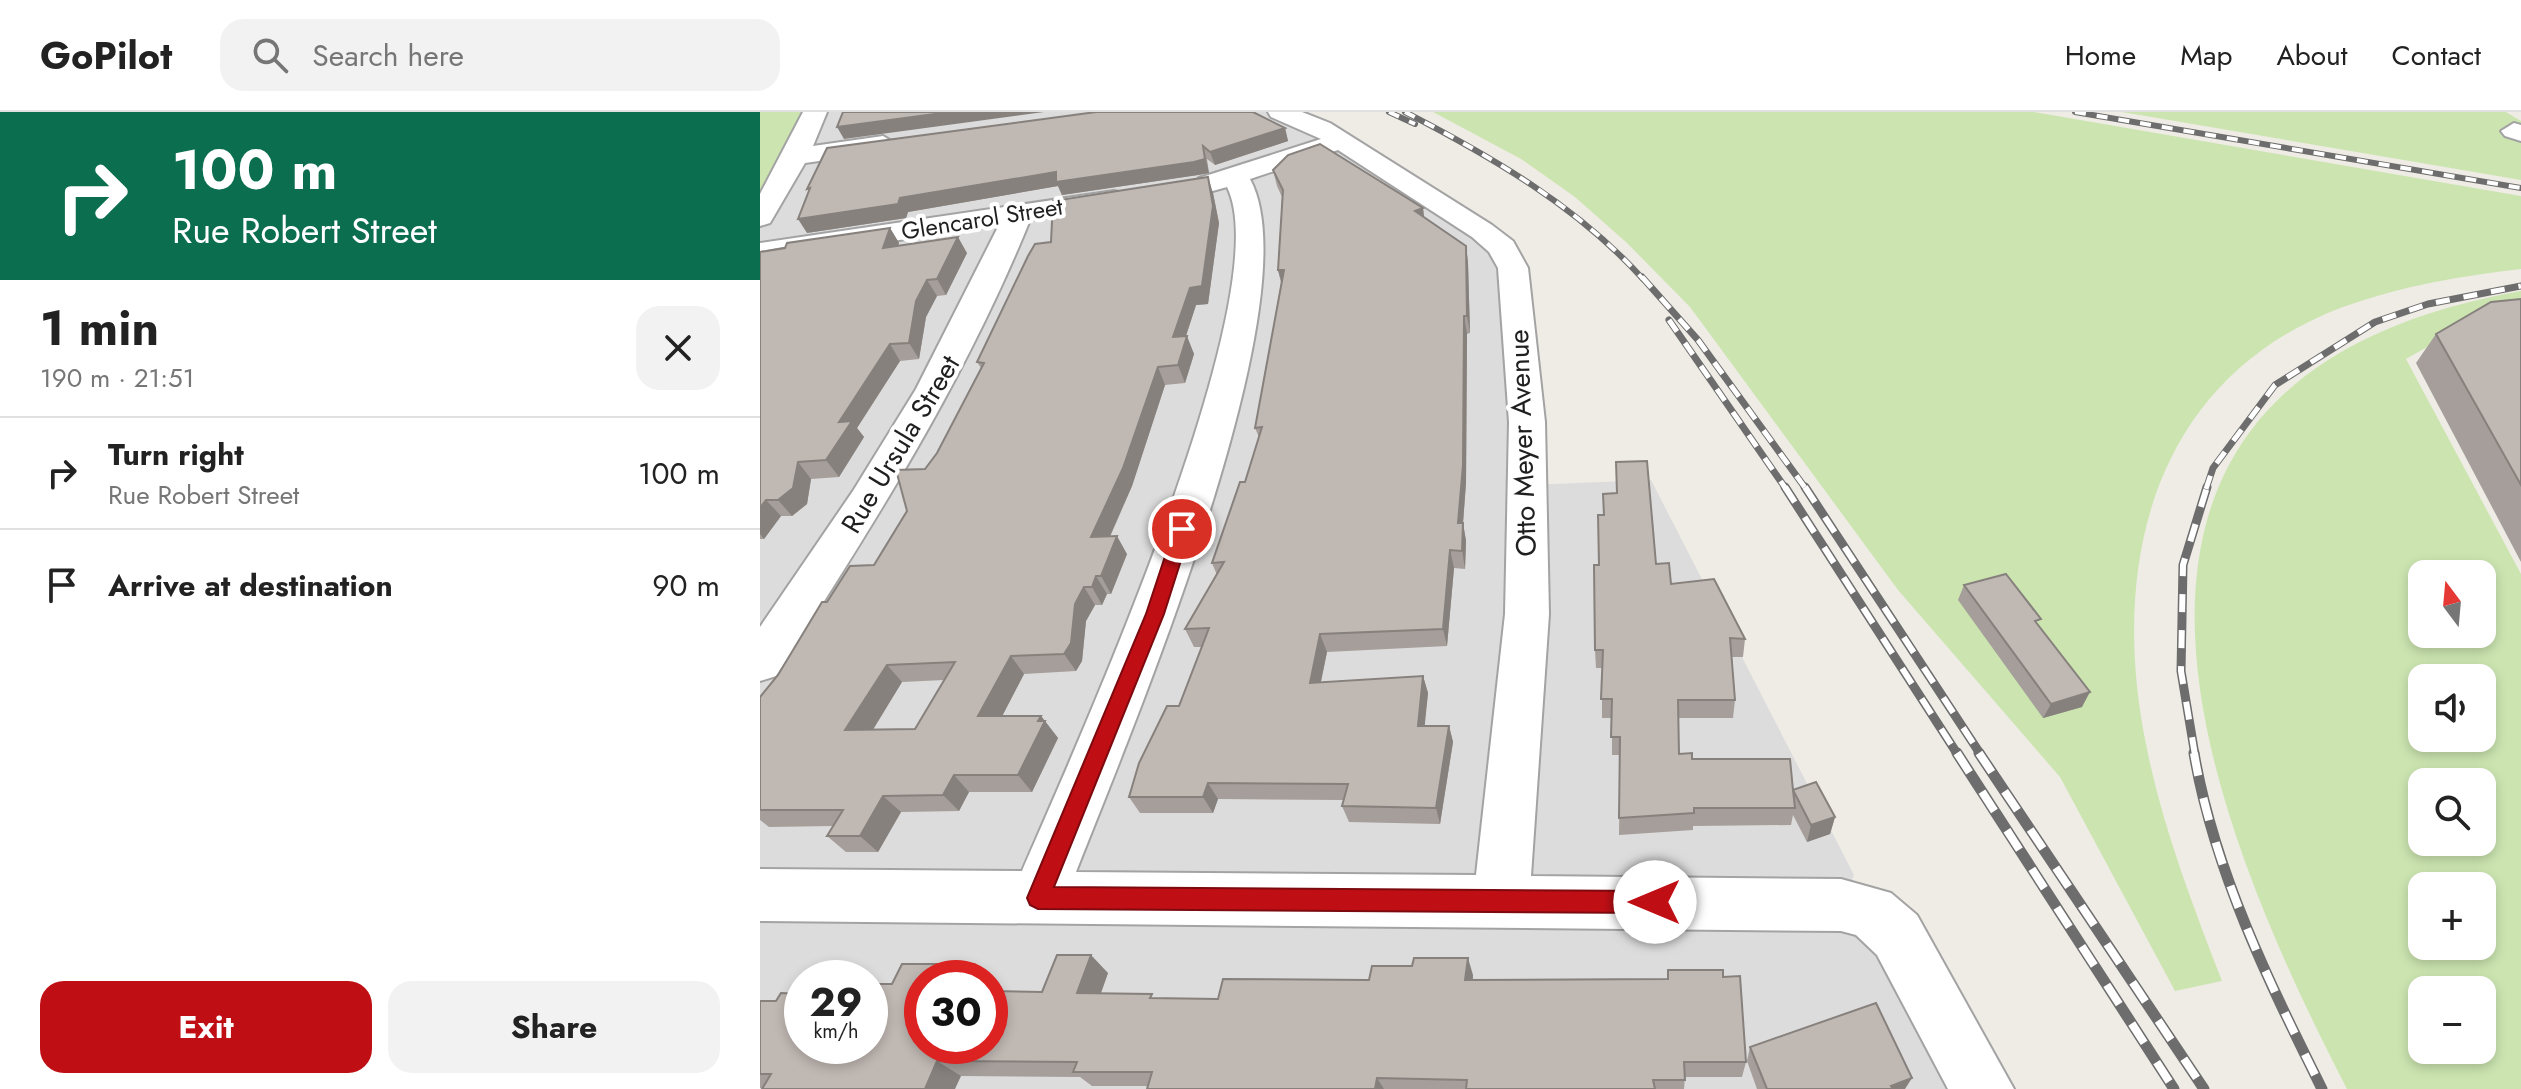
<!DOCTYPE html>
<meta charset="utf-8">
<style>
:root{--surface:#fff;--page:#f2f2f2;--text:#222;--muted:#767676;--line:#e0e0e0;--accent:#bf0f15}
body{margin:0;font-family:Jost,sans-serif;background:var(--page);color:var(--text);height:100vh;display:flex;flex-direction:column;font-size:30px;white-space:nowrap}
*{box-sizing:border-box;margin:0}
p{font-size:26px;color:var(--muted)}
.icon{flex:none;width:44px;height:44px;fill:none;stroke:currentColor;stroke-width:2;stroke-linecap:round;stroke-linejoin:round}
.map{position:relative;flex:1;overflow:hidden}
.panel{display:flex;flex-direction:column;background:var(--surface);width:760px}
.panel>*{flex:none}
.top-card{background:#0b6e4f;color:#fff;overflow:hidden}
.needle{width:52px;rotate:344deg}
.fabs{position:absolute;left:1648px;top:448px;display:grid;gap:16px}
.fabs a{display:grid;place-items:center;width:88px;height:88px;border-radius:16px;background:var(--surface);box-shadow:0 4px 12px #0003;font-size:40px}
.speed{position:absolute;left:24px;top:848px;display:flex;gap:16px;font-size:40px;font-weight:700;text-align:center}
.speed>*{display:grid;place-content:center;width:104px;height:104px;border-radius:50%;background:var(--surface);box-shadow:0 4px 12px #0003;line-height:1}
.speed small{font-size:20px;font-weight:400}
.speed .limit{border:12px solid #d22;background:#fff;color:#111}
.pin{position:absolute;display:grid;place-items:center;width:68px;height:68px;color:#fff;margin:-34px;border:4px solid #fff;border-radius:50%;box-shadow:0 2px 8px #0007}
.me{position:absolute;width:88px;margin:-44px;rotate:270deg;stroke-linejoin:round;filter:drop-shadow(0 0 6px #0008)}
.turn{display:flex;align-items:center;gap:28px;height:168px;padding:0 40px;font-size:36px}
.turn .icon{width:104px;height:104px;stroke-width:2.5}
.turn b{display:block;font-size:56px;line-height:68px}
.round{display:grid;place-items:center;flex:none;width:84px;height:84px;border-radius:24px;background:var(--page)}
.headline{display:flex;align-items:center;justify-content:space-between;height:136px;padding:0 40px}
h1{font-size:48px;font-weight:700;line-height:60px}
.primary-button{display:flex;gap:16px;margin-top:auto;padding:16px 40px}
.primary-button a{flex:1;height:92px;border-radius:24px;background:var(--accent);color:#fff;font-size:32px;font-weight:700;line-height:92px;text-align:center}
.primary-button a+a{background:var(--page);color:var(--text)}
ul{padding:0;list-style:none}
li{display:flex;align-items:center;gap:24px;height:112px;padding:0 40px;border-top:2px solid var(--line)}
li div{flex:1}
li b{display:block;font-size:30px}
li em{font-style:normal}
header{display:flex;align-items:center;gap:48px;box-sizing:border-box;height:112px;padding:0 40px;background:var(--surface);border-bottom:2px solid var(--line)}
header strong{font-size:38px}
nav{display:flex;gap:44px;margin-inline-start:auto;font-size:28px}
.search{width:560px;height:72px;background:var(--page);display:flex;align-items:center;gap:20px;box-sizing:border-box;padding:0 28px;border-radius:24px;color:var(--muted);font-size:30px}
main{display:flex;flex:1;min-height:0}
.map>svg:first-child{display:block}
.residential{fill:#dddcdc;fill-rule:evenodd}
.grass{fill:#cce5b0;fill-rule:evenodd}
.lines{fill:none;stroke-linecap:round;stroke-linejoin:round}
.minor-casing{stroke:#a3a3a3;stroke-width:4}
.minor{fill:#fff;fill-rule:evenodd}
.rail-far3-casing{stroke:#6d6d6d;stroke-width:6}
.rail-far2-casing{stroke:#6d6d6d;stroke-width:7}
.rail-far1-casing{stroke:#6d6d6d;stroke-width:9}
.rail-casing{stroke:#6d6d6d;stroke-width:11}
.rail-far3{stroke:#fff;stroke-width:4;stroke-dasharray:11;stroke-linecap:butt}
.rail-far2{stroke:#fff;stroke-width:5;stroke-dasharray:14;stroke-linecap:butt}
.rail-far1{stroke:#fff;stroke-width:6;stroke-dasharray:18;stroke-linecap:butt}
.rail{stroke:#fff;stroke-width:8;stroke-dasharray:23;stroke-linecap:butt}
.wall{fill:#a59e9a;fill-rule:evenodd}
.shaded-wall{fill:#86817d}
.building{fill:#c0b8b3;stroke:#86817d;stroke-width:2;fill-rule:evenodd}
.route{fill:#bf0f15;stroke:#7c0a0e;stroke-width:2}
.labels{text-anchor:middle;stroke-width:8;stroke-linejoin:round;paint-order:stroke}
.far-street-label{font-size:24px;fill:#1f1f1f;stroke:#fff}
.street-label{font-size:28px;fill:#1f1f1f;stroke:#fff}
</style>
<header>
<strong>GoPilot</strong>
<div class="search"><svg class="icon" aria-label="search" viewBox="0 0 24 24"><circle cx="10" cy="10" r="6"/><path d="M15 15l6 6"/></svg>Search here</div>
<nav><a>Home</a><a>Map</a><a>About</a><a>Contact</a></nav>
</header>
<main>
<section class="panel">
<div class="top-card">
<div class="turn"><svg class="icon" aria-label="right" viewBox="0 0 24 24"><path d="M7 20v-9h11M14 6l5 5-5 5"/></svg><div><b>100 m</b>Rue Robert Street</div></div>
</div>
<div class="headline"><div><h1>1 min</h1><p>190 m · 21:51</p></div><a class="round"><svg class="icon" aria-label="close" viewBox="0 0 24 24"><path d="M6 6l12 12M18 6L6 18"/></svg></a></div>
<ul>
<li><svg class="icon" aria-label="right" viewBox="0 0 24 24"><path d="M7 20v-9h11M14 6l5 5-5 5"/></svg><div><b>Turn right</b><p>Rue Robert Street</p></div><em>100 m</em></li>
<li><svg class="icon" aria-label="arrive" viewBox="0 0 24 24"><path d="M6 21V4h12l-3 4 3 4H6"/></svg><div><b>Arrive at destination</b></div><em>90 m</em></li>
</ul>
<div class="primary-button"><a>Exit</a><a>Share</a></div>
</section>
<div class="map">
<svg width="1761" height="977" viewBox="0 0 1761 977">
<rect width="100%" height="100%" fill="#efece6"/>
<path class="residential" d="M53,0H523L734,126L768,373L891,368L1094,763L1081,796L1109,803L1217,977H0V102ZM42,866H110V934H42ZM162,866H230V934H162Z"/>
<g class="grass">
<polygon points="0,0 43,0 0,82"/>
<path d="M673,0H1274L1761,84V157C1701,164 1641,174 1583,195C1394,266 1349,450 1386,632C1402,714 1432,791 1462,869L1415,879L1300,665L1138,478L930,195L867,131L815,85L761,47Z"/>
<polygon points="1362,0 1746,0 1761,9 1761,18 1746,15 1744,20 1761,24 1761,68"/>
<path d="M1761,179V207L1706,213L1646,247L1761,462V977H1587C1428,670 1282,264 1761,179ZM1662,462H1722V522H1662ZM1662,566H1722V626H1662ZM1662,670H1722V730H1662ZM1662,774H1722V834H1662ZM1662,878H1722V938H1662Z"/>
</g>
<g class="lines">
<defs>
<g id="minor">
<polygon points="43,0 67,0 53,34 123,24 136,32 123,40 45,51 10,111 0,114 0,82"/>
<path d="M508,0H542L570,11L732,113L753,129L768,156L785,310L789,502L771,764L1081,767L1131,781L1157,803L1254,977H1188L1117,843L1096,823L1081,819L0,809V757L262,759C313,641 521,182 467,75L449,80L439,78L435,72L439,66L561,27L511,5ZM578,38L712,125L729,140L738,156L749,310L745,502L716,763L316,760C367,629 555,186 490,67Z"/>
<polygon points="1754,11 1761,13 1761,29 1745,24 1741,19"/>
<path d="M354,79L364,81L368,87L364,93L270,108C204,271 111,417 16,564L0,569V515L93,379L156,277L239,113L0,149V131Z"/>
</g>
</defs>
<use href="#minor" class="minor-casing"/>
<use href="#minor" class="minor"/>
<defs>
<g id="rail-far3">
<polyline points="629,0 655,12"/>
<path d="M645,0C732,45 817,94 883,167"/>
<polyline points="1315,0 1761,76"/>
</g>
<g id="rail-far2">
<polyline points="882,165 938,228 1046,377"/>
<polyline points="909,208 1026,377"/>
<polyline points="1446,377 1453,356 1515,273 1615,210 1668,192 1761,174"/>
</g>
<g id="rail-far1">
<polyline points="1025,375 1198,643"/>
<polyline points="1045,375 1221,643"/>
<polyline points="1435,643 1421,559 1423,453 1447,375"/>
</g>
<g id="rail">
<polyline points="1197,641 1414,977"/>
<polyline points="1219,641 1444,977"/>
<path d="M1434,641C1454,759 1509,870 1562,977"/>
</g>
</defs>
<use href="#rail-far3" class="rail-far3-casing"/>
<use href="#rail-far2" class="rail-far2-casing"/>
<use href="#rail-far1" class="rail-far1-casing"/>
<use href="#rail" class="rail-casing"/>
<use href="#rail-far3" class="rail-far3"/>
<use href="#rail-far2" class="rail-far2"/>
<use href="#rail-far1" class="rail-far1"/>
<use href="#rail" class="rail"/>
</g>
<g class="wall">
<polygon points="525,16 528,29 455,53 447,47 449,61 438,63 302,83 298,74 148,100 146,106 47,121"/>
<polygon points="513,58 663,96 664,106 706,134 708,151 710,221 707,222 706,371 703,411 706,429 705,457 694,456 687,534 567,540 561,570 663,564 668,581 664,614 689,614 693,630 680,712 589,710 582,694 584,688 458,687 453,701 380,701 369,685 419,594 442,535 434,535 425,517 457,463 452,451 485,370 499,325 495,316 521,171 518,158 522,85 517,74"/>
<path d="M453,81L459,111L448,192L436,193L426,224L434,242L425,271L405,273L372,374L350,425L367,442L351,482H347L342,493H335L326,509L322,549L316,559L264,562L242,604H281L298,626L272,680H209L199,699L141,700L118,740H86L67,724L73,714L9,715L0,708V585L18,563L67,490L114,453L147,399L165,357L177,341L221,256L217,250L291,130ZM184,568L155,617L113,618L142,570Z"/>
<polygon points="130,116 139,131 138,134 207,141 186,183 177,184 166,205 159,247 140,249 97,316 104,325 79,365 51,367 47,392 32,404 21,404 4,427 0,427 0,139"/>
<polygon points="1761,187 1761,450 1656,251 1676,222"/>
<polygon points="844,403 896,452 911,472 985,527 983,545 972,545 975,588 973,606 918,606 919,642 932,647 1033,678 1075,705 1070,722 1047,730 1033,703 1031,713 933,714 933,718 859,723 860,643 852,643 852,606 842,606 842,556 836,556 835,538 839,453"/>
<polygon points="1204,473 1278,513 1322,595 1283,606 1198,488"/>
<polygon points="908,858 963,865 986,950 982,965 925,965 924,977 387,977 388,974 332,974 320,965 201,964 0,976 0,889 42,934 132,872 235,869 231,879 282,880 348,861 341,881 396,887 458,887 609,868 713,863 713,868 908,867"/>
<polygon points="990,935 1145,977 997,977 987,949"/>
</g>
<g class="shaded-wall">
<polygon points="190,0 284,0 84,27 77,15"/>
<polygon points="525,16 528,29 455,53 450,40"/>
<polygon points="443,34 449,61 438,63 302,83 298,74 148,100 146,106 47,121 38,107 140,86"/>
<polygon points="448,65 453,81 459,111 448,192 436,193 420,242 413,225"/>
<polygon points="663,96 665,113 655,99"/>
<polygon points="130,116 139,131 132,152 123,136"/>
<polygon points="198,125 207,141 186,183 177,167"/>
<polygon points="706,134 708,151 710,221 707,204"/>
<polygon points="518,158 524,158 523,175"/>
<polygon points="167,168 177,184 166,205 159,247 149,231 156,189"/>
<polygon points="704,204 707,222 706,371 703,411 706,429 705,457 698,411"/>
<polygon points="427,224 434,242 425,271 418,253"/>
<polygon points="130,232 140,249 97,316 104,325 79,365 66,348 79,310"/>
<polygon points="398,255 405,273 372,374 341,444 331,425"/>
<polygon points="38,350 51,367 47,392 32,404 18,388"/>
<polygon points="6,388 21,404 4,427 0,422 0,396"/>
<polygon points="357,424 367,442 351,482 341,464"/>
<polygon points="690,438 694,456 687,534 683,517"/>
<polygon points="336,464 347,482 342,493 332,475"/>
<polygon points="324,475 335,493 326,509 322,549 316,559 304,542 315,492"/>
<polygon points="560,522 567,540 557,588 550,571"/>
<polygon points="251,544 264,562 233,622 218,604"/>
<polygon points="127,553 142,570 102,635 85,618"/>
<polygon points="663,564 668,581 663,631 658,614"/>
<polygon points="1330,580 1322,595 1283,606 1291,592"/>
<polygon points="281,604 298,626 272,680 258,663"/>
<polygon points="689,614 693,630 680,712 676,696"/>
<polygon points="194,663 209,680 199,699 183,683"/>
<polygon points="448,671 458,687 453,701 443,685"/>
<polygon points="123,684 141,700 118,740 100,724"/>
<polygon points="1075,705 1070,722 1047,730 1051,713"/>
<polygon points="331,843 348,861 335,897 317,881"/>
<polygon points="708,846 713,863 711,884 705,868"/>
<polygon points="214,852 235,869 230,882 230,866 208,866"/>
<polygon points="177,949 201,964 195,977 165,977"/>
<polygon points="617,966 624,977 615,977"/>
<polygon points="1152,966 1145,977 1129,977 1131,974"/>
</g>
<g class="building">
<polygon points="83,0 190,0 77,15"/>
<polygon points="336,0 493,0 525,16 450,40 443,34 445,47 434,50 296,70 296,60 140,86 138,92 38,107 50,76 47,77 67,36"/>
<polygon points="560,32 663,96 655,99 706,134 707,204 704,204 703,353 698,411 703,411 702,439 690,438 683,517 560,522 550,571 663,564 658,614 689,614 676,696 582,694 588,672 448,671 443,685 369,685 379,651 407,594 419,594 449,516 425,517 464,450 452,451 480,370 485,370 502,315 495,316 524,158 518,158 523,78 513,58 528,43"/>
<path d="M448,65L453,94L442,174L430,176L413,225L427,224L418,253L398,255L363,356L331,425L357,424L341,464H336L332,475H324L315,492L311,531L304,542L251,544L218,604H281L278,609H285L258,663H194L183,683L123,684L100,724H67L83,698H0V585L18,563L62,490H67L90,454L114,453L147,399L136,358L165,357L177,341L224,251L217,250L268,144L275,132L291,130L293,89ZM195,550L155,617L85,618L127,553Z"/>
<polygon points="130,116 123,136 198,125 177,167 167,168 156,189 149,231 130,232 79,310 92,309 66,348 38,350 33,376 18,388 6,388 0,396 0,140 25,136 27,131"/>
<polygon points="1761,187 1761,373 1676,222 1731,190"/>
<polygon points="887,349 896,452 909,451 911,472 954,467 985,527 970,526 975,588 918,588 919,642 932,641 932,647 1030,647 1033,678 1056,670 1075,705 1051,713 1033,678 1035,696 934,696 934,701 859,706 860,625 851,625 852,587 841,587 843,538 835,538 834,453 839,453 838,403 844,403 843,382 857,381 856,350"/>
<polygon points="1246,462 1281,507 1275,509 1330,580 1291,592 1204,473"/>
<polygon points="297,843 331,843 317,881 392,882 390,886 458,887 463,867 609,868 612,854 652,854 654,846 708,846 705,868 908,867 908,858 963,858 963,865 980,864 986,950 924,950 925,968 893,968 895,977 706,977 707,968 617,966 615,977 387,977 392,960 313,960 317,950 177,949 165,977 2,977 11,962 0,962 0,889 16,889 21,881 42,882 42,934 110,934 110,872 132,872 142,852 214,852 208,866 162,866 162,934 230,934 230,879 282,880"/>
<polygon points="1116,891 1152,966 1131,974 1133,977 1007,977 990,935"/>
</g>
<polygon class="route" points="422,411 431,417 404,502 294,775 895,779 904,782 907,790 904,798 895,801 278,797 270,793 267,786 386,502 414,417"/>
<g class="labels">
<g class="far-street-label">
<text transform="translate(222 107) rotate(-9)" y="8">Glencarol Street</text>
</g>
<g class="street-label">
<text transform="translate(762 331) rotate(-92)" y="10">Otto Meyer Avenue</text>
<text transform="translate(140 332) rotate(-59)" y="10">Rue Ursula Street</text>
</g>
</g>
</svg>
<div class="fabs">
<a><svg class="needle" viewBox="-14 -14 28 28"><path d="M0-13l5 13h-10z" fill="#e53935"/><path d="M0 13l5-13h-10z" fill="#767676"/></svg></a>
<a><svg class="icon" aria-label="sound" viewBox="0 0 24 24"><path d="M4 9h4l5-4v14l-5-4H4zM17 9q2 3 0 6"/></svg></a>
<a><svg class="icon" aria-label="search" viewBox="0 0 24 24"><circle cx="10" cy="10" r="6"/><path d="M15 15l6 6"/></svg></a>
<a>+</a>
<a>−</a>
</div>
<div class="speed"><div>29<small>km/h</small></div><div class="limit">30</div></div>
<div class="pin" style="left:422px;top:417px;background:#d93025"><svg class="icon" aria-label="arrive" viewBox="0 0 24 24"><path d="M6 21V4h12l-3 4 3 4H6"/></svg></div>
<svg class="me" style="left:895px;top:790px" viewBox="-20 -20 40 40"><circle r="19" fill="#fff"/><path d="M0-13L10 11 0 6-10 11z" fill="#bf0f15"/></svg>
</div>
</main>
